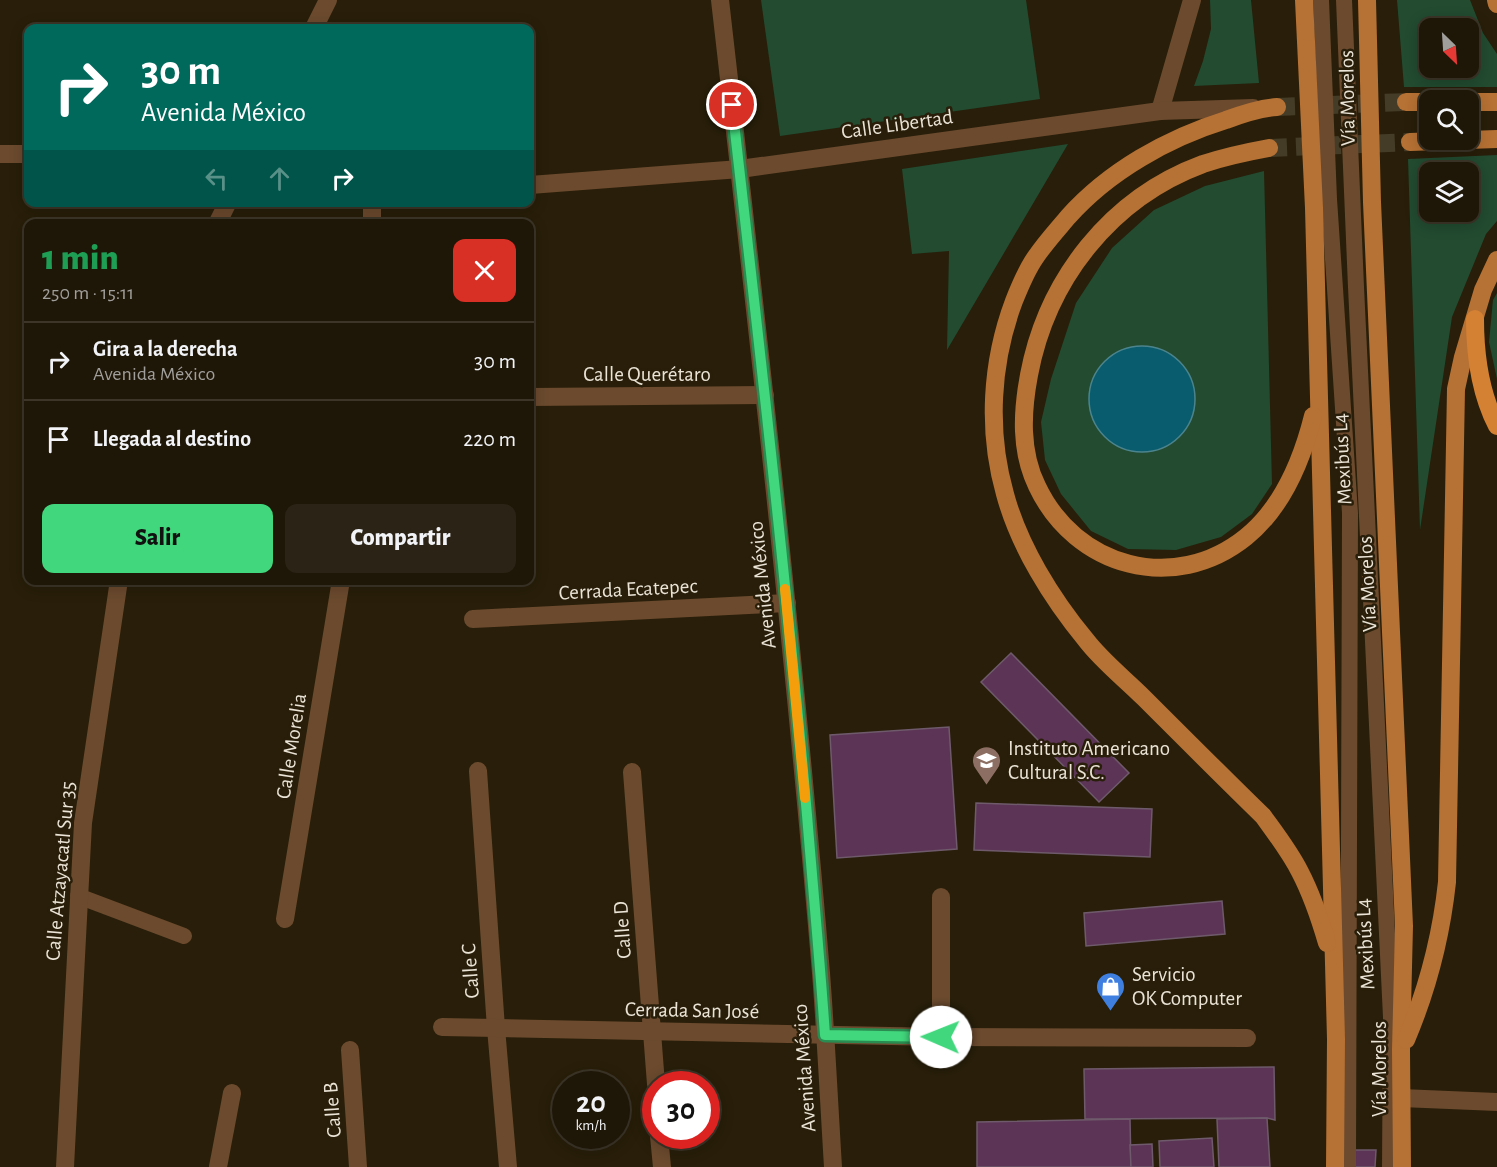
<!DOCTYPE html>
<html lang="es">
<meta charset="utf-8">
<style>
:root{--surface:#1e1607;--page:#2b2315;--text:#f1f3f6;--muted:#a19f9b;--line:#3c3528;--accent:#41d77c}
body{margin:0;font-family:"Alegreya Sans",sans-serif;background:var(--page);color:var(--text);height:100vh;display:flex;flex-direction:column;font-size:22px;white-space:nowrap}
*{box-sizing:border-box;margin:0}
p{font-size:20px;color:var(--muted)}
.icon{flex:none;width:33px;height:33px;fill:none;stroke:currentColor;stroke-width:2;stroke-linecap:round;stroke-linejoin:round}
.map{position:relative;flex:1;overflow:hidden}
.details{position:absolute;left:24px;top:219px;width:510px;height:366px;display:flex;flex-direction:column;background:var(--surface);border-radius:12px;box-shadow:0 3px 15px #0003,0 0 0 2px var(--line)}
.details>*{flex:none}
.banner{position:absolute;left:24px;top:24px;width:510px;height:183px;border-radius:12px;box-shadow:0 3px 15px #0003,0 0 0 2px var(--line);background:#00695c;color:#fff;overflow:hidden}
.needle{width:39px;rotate:155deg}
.controls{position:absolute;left:1419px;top:18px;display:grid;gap:12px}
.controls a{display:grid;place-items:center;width:60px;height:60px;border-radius:12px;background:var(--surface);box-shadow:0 3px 15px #0003,0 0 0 2px var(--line);font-size:30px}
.speed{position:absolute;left:552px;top:1071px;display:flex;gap:12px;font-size:30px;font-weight:700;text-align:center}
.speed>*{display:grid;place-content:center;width:78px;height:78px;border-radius:50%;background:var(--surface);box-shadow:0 3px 15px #0003,0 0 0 2px var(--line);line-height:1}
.speed small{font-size:15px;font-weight:400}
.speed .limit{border:9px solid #d22;background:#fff;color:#111}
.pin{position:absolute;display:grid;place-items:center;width:51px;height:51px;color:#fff;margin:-26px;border:3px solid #fff;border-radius:50%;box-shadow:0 2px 6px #0007}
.me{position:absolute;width:66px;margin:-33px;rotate:271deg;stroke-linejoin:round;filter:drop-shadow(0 0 4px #0008)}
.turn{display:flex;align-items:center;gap:21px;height:126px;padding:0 18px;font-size:27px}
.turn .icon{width:78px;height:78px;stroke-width:2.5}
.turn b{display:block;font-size:42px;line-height:51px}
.lanes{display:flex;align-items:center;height:57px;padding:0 18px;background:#0003;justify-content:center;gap:30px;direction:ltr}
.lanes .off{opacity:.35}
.round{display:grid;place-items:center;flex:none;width:63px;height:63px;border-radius:12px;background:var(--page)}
.overview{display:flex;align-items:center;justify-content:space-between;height:102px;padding:0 18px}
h1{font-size:36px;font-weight:800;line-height:45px;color:#1e9e55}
.primary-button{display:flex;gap:12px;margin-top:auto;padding:12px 18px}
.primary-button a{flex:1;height:69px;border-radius:12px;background:var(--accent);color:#111;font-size:24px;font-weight:800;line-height:69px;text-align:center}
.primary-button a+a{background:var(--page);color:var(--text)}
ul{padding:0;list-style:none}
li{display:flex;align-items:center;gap:18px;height:78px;padding:0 18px;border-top:2px solid var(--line)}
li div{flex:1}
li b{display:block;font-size:22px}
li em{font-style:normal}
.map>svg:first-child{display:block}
.green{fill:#224b30;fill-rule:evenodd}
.water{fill:#085c6e;stroke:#4c848d;stroke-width:1.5}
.building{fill:#5c3456;stroke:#6e5a6b;stroke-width:1.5}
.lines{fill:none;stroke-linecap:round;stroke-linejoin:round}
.primary-tunnel{stroke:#453c28;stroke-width:18;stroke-dasharray:18 9;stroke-linecap:butt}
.lane{stroke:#6b4a2e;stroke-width:16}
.street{stroke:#6b4a2e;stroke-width:18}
.primary{stroke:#b67134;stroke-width:18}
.highway{stroke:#d48134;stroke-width:18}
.route-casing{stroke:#2a8c51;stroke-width:15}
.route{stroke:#41d77c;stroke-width:10}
.slow{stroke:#f59e0b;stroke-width:10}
.labels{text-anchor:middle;stroke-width:5;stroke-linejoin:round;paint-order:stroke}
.street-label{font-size:21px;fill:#eae3d6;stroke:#281e09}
.poi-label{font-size:21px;fill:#eae3d6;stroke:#281e09;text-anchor:start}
</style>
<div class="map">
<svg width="1497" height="1167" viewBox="0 0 1497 1167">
<rect width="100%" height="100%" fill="#281e09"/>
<g class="green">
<polygon points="761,0 1026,0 1040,99 780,136"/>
<polygon points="1210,0 1251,0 1259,83 1194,86 1203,61 1211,29"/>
<path d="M1397,0H1470L1483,33L1497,54V87H1404ZM1468,28V68H1430V28Z"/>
<polygon points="1068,144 947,350 949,251 912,254 902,169"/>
<path d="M1497,155V221L1486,234L1452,317L1420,530L1408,159ZM1468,172V212H1430V172Z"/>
<polygon points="1264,171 1272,484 1252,514 1221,537 1176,550 1128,549 1091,531 1061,494 1045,460 1041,422 1051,379 1076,303 1112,248 1154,210 1205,186"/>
<polygon points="1497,293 1497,379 1489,342 1493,300"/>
</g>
<circle class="water" cx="1142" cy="399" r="53"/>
<g class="building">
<polygon points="1011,653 1129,773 1099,802 981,682"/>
<polygon points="949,727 957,849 837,858 830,735"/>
<polygon points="976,803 1152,809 1150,857 974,850"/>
<polygon points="1222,901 1225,934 1086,946 1084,913"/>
<polygon points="1274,1067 1275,1120 1267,1118 1085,1119 1084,1069"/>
<polygon points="1267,1118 1270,1167 1219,1167 1217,1119"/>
<polygon points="1130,1119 1131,1167 977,1167 977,1122"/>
<polygon points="1212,1138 1214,1167 1160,1167 1159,1141"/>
<polygon points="1152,1144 1153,1167 1131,1167 1130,1145"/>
<polygon points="1350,1150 1376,1150 1375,1167 1350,1167"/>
</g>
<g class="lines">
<g class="primary-tunnel">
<polyline points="1277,107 1406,102"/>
<polyline points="1269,148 1410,142"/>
</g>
<g class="lane">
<polyline points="1321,0 1329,199 1350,513 1348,1167"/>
<polyline points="1344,0 1356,287 1391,1017 1390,1167"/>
<polyline points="78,896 184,936"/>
</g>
<g class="street">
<path d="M720,0C757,324 794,648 821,973C826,1038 829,1102 833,1167"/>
<polyline points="314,28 328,0"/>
<polyline points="1160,111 1192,0"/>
<polyline points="0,154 28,154"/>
<polyline points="530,185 740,169 1160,111 1253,108"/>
<polyline points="217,224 228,202"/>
<polyline points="372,224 372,202"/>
<polyline points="530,397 765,395"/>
<polyline points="473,619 787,603"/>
<polyline points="478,771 496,1028 508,1167"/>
<polyline points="632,772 656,1084"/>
<polyline points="285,919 341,580"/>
<polyline points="442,1027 941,1037 1247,1038"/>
<polyline points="941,1037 941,897"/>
<polyline points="350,1050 358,1167"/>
<polyline points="1401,1098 1497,1102"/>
<polyline points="659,1136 662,1167"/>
<polyline points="65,1167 83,823 119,580"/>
<polyline points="218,1167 232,1093"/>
</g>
<g class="primary">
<polyline points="1304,0 1314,208 1336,1039 1335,1167"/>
<polyline points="1367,0 1372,202 1404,926 1401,1050 1402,1167"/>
<polyline points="1496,0 1497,4"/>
<polyline points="1406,102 1430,102"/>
<polyline points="1468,102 1497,102"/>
<path d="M1277,107C1260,108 1242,114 1226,120C1168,138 1109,171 1068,217C1057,230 1045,243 1035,258C1026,271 1020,286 1014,301C991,362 987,431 1005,494C1019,546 1052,599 1086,640C1102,661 1125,679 1144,698C1183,737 1223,777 1263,816C1276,834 1290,852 1300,872C1312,895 1320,919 1327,943"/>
<polyline points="1410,142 1497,139"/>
<path d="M1269,148C1247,152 1224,157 1203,164C1111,198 1047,279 1029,375C1022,412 1020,451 1037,486C1075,567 1174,595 1246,537C1282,508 1302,460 1313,416"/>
<path d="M1406,1040C1428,988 1441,938 1447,882L1456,389L1463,357L1483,290L1497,260"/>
</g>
<path class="highway" d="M1475,319C1475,356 1480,393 1497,426"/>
</g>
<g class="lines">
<defs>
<path id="route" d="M732,105C759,342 786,578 807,815C813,888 820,962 825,1035L941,1037"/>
</defs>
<use href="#route" class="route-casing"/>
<use href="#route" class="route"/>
<polyline class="slow" points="785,589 805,798"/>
</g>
<defs>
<symbol id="school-pin" viewBox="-11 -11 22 30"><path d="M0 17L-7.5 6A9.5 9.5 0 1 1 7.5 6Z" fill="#8d6e63" stroke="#281e09"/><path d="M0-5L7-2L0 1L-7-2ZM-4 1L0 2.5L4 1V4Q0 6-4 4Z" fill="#fff"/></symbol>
<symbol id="shop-pin" viewBox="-11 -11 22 30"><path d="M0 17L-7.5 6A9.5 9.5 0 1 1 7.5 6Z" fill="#3f7fe0" stroke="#281e09"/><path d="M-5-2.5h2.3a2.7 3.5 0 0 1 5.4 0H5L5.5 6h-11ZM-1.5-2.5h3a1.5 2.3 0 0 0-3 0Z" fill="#fff"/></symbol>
</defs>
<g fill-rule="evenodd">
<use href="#school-pin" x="970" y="744" width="33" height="45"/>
<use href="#shop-pin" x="1094" y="970" width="33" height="45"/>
</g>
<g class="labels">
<g class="street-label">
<text transform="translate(1347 98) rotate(-91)" y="7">Vía Morelos</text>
<text transform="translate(897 124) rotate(-8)" y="7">Calle Libertad</text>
<text x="647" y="381">Calle Querétaro</text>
<text transform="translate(1342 459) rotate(-93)" y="7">Mexibús L4</text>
<text transform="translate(1367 584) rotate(-93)" y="7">Vía Morelos</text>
<text transform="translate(762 585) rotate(-96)" y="7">Avenida México</text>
<text transform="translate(628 589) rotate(-3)" y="7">Cerrada Ecatepec</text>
<text transform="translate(291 746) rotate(-81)" y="7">Calle Morelia</text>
<text transform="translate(60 871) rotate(-85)" y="7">Calle Atzayacatl Sur 35</text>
<text transform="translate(622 930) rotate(-94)" y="7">Calle D</text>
<text transform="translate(1365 944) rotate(-93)" y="7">Mexibús L4</text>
<text transform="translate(470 971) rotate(-94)" y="7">Calle C</text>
<text transform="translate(692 1010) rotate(1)" y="7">Cerrada San José</text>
<text transform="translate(804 1068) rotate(-94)" y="7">Avenida México</text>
<text transform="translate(1379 1069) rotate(-90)" y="7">Vía Morelos</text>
<text transform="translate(332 1110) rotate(-94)" y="7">Calle B</text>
</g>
<g class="poi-label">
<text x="1008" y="755">Instituto Americano<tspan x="1008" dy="24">Cultural S.C.</tspan></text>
<text x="1132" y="981">Servicio<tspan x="1132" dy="24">OK Computer</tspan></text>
</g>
</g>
</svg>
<div class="controls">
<a><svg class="needle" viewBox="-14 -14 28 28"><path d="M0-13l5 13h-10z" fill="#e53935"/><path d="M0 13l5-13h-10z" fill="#a19f9b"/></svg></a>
<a><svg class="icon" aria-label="search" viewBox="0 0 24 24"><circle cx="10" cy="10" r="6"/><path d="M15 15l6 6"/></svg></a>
<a><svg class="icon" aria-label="layers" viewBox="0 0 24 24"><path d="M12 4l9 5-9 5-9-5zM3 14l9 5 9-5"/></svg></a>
</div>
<div class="speed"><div>20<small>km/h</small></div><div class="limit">30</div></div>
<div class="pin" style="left:732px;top:105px;background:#d93025"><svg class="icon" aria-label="arrive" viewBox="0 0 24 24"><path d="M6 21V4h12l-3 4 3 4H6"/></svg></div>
<svg class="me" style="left:941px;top:1037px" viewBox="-20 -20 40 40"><circle r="19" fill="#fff"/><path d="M0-13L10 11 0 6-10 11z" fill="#41d77c"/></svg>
<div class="banner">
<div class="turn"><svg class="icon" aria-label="right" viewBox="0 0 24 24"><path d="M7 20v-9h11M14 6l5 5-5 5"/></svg><div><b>30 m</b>Avenida México</div></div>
<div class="lanes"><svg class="icon off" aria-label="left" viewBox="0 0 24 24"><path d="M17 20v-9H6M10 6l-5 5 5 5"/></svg><svg class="icon off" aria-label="ahead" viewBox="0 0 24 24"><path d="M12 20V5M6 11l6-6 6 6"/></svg><svg class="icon" aria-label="right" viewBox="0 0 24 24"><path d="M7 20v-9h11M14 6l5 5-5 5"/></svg></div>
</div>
<section class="details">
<div class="overview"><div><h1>1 min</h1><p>250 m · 15:11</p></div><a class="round" style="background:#d93025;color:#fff"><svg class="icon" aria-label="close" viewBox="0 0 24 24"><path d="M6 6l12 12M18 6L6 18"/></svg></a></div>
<ul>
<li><svg class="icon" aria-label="right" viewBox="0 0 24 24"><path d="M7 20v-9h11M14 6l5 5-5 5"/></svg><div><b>Gira a la derecha</b><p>Avenida México</p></div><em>30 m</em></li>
<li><svg class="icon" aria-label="arrive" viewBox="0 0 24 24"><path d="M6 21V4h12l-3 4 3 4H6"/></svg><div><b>Llegada al destino</b></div><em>220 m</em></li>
</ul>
<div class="primary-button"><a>Salir</a><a>Compartir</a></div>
</section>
</div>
